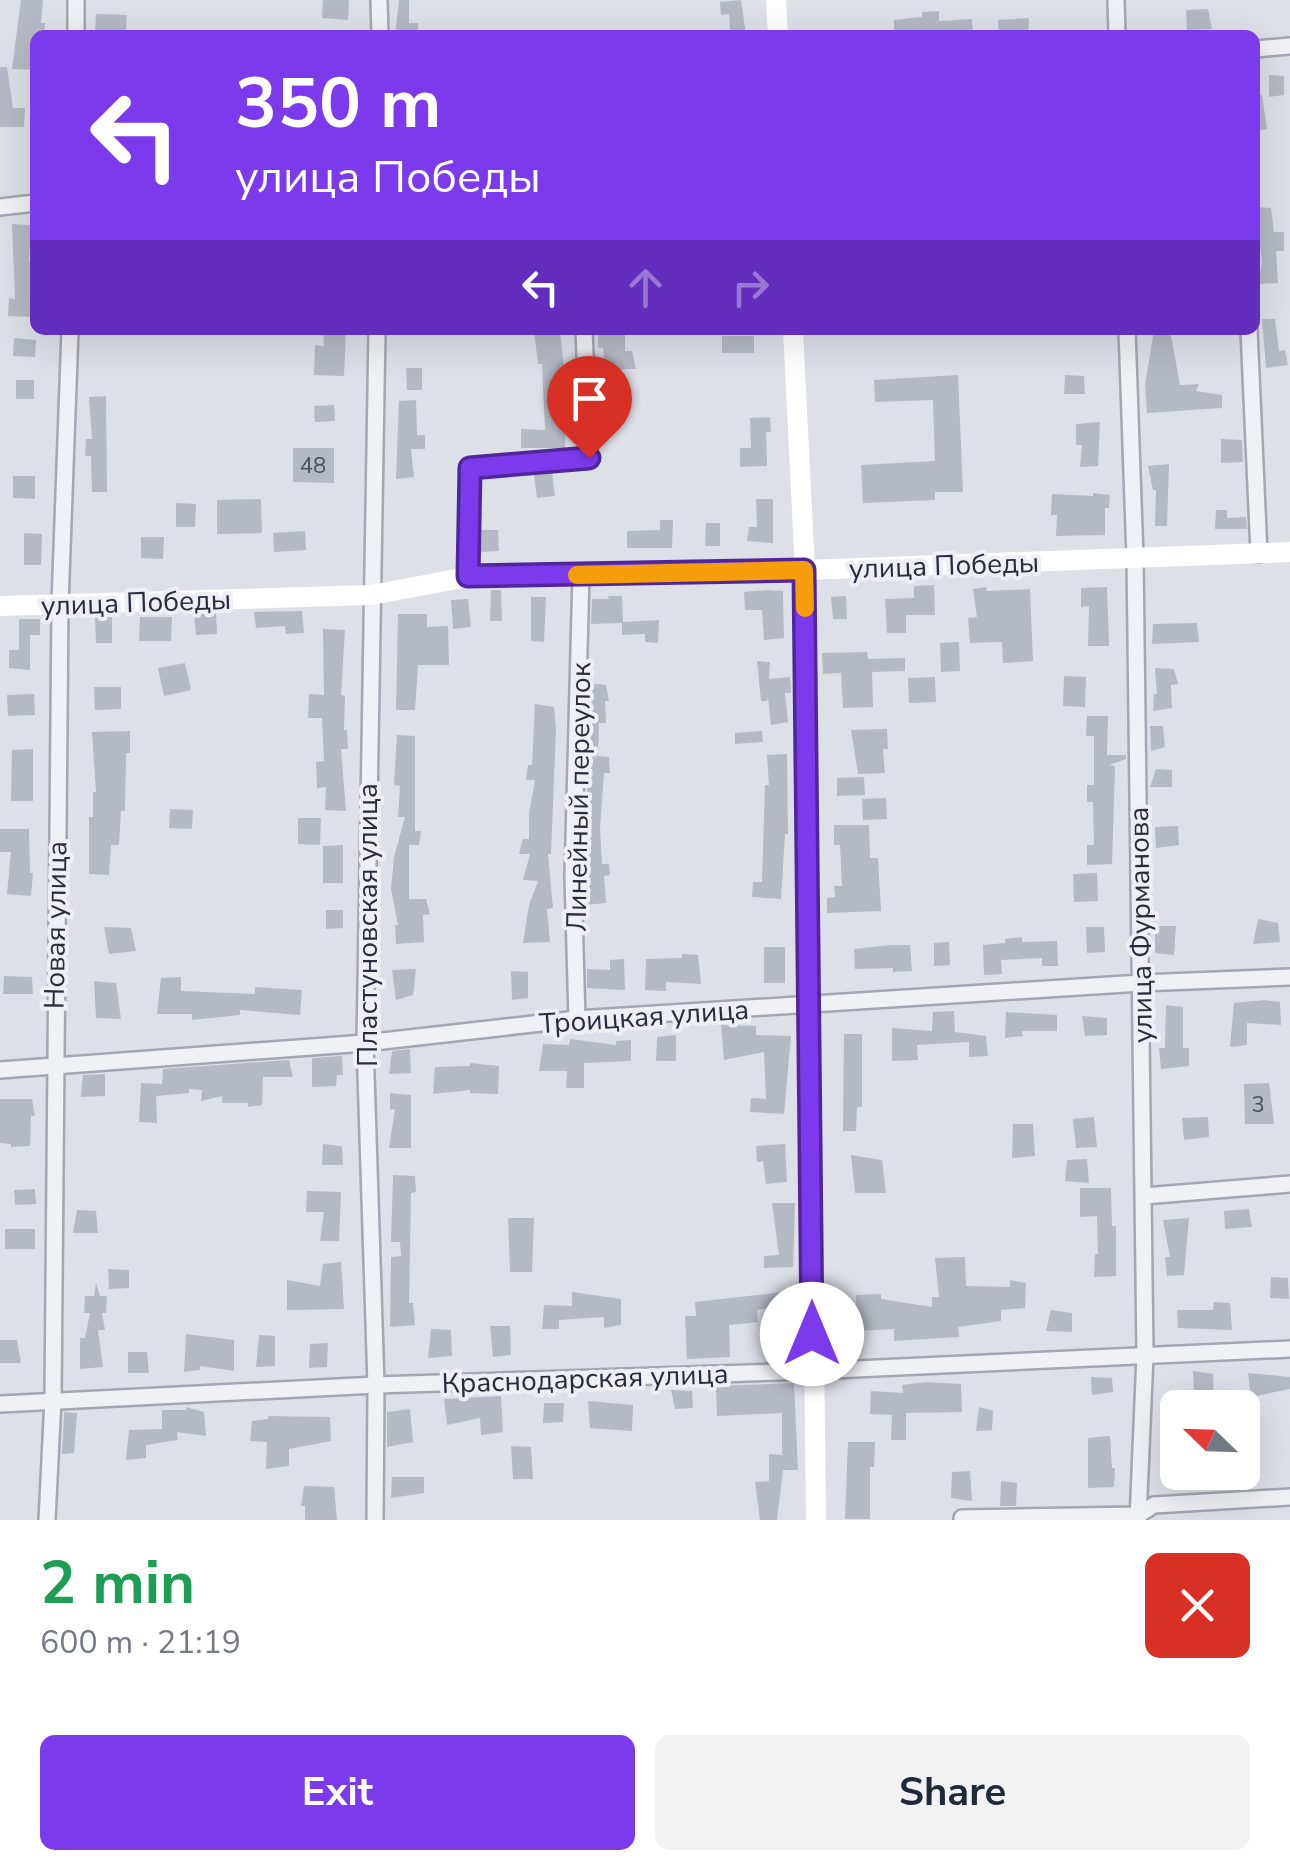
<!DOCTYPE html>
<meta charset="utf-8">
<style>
:root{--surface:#fff;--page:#f2f2f3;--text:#1f2937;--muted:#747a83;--accent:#7c3aed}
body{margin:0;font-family:"Nunito Sans",sans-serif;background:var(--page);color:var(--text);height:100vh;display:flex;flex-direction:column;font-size:38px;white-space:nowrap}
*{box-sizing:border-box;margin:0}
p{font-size:32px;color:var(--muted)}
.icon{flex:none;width:55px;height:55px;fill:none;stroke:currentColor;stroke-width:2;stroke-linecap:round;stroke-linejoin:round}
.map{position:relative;height:1520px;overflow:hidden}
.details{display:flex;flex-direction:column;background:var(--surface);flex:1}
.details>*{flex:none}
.top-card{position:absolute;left:30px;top:30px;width:1230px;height:305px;border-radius:15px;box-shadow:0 10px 40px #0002;background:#7c3aed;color:#fff;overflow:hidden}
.needle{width:65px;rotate:293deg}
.fabs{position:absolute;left:1160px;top:1390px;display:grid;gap:20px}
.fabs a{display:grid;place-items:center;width:100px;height:100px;border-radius:15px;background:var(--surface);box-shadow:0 10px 40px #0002;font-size:50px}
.pin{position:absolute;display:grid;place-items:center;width:85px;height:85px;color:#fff;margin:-102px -42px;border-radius:50% 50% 50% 0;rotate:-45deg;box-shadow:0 0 10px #0007}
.pin .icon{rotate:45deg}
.me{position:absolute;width:110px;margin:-55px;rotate:0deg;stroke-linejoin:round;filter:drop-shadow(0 0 8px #0008)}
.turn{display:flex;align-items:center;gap:35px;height:210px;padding:0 40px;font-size:45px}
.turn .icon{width:130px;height:130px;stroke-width:2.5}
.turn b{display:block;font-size:70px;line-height:85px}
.lanes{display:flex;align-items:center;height:95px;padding:0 40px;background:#0003;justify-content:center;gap:50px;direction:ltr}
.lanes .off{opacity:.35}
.round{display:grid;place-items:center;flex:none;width:105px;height:105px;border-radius:15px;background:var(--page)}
.headline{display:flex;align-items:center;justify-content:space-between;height:170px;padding:0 40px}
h1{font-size:60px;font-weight:700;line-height:75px;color:#1e9e55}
.cta{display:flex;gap:20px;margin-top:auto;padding:20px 40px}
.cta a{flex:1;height:115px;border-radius:15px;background:var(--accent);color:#fff;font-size:40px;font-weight:700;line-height:115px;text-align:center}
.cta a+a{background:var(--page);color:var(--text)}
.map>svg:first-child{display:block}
.building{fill:#b5b9c4}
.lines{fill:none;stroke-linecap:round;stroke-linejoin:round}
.street-casing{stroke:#a3a7b1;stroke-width:20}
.street{stroke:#f0f1f5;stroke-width:15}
.secondary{stroke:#fff;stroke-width:20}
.route-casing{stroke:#51269a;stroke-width:25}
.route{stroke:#7c3aed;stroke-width:18}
.slow{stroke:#f59e0b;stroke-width:18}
.labels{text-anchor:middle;stroke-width:8;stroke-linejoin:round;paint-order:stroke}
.number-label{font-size:22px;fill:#4a5060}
.street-label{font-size:28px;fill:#272d3e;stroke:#edeff5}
</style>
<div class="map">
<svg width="1290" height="1520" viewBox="0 0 1290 1520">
<rect width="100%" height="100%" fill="#dde0e7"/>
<g class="building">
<polygon points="21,0 43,0 41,23 45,23 44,35 35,35 35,70 12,69"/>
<polygon points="323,0 349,0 348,20 322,18"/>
<polygon points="399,0 409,0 409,23 418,23 419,35 395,35"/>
<polygon points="741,0 746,35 730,35 729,14 721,15 720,2"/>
<polygon points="1208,9 1212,29 1187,30 1186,10"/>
<polygon points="939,11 939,21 972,19 973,35 955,35 954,32 894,35 894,20 922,17 922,12"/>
<polygon points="96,14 127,15 126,35 95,34"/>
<polygon points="1029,18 1028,35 999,35 998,20"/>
<polygon points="0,67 7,67 13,108 25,108 24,127 0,127"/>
<polygon points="1269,75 1284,76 1284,95 1269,97"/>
<polygon points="1262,95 1267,129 1255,131 1255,96"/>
<polygon points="1255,207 1271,208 1274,232 1284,232 1284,251 1276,251 1278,283 1258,284 1262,262"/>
<polygon points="12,224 31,225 29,262 34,261 35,317 8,316 9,298 15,299"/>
<polygon points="1262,319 1275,319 1279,351 1285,350 1288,365 1266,368"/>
<polygon points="323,330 346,330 344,376 314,375 315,345 324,346"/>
<polygon points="534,330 560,330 567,400 565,448 521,448 521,429 545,430 542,364 538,364"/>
<polygon points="598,330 625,330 625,351 632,351 636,369 620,369 620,401 624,400 625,418 599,421 598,388 600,381 606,380 603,348 598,348"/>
<polygon points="1154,330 1170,330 1180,385 1199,384 1196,391 1222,395 1222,408 1147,413 1145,385"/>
<rect x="722" y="336" width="32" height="17"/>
<polygon points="14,338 36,340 35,357 13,356"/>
<polygon points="406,368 422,368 422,390 407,390"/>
<polygon points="958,375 963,492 935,492 935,500 863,503 861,465 935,461 933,400 875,402 874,380"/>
<polygon points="1065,375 1084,376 1085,394 1064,394"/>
<rect x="16" y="380" width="18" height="19"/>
<polygon points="106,396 107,492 92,492 91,456 85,456 86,439 92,439 89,397"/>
<polygon points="416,400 417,435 425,435 425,449 411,449 414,477 396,479 399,401"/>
<polygon points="334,405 335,421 315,422 314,406"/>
<polygon points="770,417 771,432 766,432 767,466 740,467 740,448 751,448 750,418"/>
<polygon points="1100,422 1098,466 1080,467 1082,445 1076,445 1076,424"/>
<polygon points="1221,439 1242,440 1243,462 1221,463"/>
<polygon points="293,448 334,448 334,483 293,482"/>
<polygon points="1169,464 1167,526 1155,526 1156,490 1153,490 1148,466"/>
<polygon points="552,473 555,496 537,498 534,475"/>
<polygon points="13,476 35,476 35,499 13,498"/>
<polygon points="1093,493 1110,495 1109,508 1105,508 1105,535 1056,536 1057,515 1051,515 1052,494 1093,496"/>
<polygon points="261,499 262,533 217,534 217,500"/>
<polygon points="756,499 773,499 773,543 747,541 749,527 757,527"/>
<polygon points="176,503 196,504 195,527 176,527"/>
<polygon points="1216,510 1227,510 1227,518 1246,517 1247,529 1215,529"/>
<polygon points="660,520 673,520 672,548 627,548 627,531 660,530"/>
<polygon points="706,523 720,523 720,546 705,546"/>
<polygon points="480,530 498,530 499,551 480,552"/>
<polygon points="305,531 306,550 274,552 273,533"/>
<polygon points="24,533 42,534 41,565 24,565"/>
<polygon points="141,537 164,537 163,559 141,558"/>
<polygon points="934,585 935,615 906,615 906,633 887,633 885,599 914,598 914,586"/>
<polygon points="986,587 987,591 1030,589 1033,661 1003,663 1002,642 970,643 968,618 977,617 973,589"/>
<polygon points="1107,587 1109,646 1088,646 1089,606 1081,607 1081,588"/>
<polygon points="491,590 501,590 502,621 490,621"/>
<polygon points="768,590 783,591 784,638 764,640 762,610 745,610 744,592"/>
<polygon points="608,596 622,596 623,622 659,620 658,643 645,642 645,634 622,635 622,623 591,624 592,599 609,599"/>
<polygon points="846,596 847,619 833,619 831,597"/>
<polygon points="531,597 546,597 544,642 531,641"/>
<polygon points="468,599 471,627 453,629 451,600"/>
<polygon points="302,611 304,633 286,634 285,626 256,628 254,612"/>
<polygon points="216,613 217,634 196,635 194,614"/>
<polygon points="398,614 427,614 427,627 448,626 449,665 418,665 415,710 396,710"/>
<polygon points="112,616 112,643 96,643 95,617"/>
<polygon points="140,617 172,617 171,641 139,641"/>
<polygon points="19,619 40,619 40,635 30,635 30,670 9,668 9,650 19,650"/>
<polygon points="1197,623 1199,642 1152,644 1153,624"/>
<polygon points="323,629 345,630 341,695 345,696 344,730 347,730 348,749 341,749 346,811 325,810 326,787 317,788 316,762 324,761 322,718 308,718 309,694 324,695"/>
<polygon points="959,642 960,671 941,672 940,643"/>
<polygon points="867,652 868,659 905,658 905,671 872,672 873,707 843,708 841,673 823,674 822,653"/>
<polygon points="757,661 770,662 769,679 790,677 791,693 785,693 788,722 771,725 768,697 767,701 761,701"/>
<polygon points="185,663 191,690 164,696 158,668"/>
<polygon points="1155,668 1174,669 1178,684 1171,685 1172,708 1153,711 1154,694 1157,694"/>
<polygon points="1064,676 1086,677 1085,707 1063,706"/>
<polygon points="935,677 936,702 909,703 908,678"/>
<polygon points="589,683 606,685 609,701 605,701 606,723 599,723 598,756 609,757 610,773 604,773 600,828 602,864 609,864 610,875 604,876 606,903 585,905"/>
<polygon points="94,687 121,687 121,709 95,710"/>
<polygon points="34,694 35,715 8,716 7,695"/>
<polygon points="535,704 554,707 556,728 551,854 548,854 553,908 547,909 550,942 523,943 529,905 538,881 523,880 530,854 519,854 523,839 529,839 529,814 535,780 526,780 528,765 532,765"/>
<polygon points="1087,716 1108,716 1107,755 1126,755 1126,759 1109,765 1115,766 1112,864 1087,865 1087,845 1094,845 1093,802 1087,802 1087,785 1094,785 1094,736 1086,736"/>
<polygon points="1150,726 1163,726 1165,747 1151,751"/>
<polygon points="887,729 888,749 883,749 885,773 858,774 851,730"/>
<polygon points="130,731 130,753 126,753 125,811 121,811 119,845 111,845 109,875 89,874 89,817 93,817 93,792 96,792 92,732"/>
<polygon points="762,731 763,742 735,744 735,733"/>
<polygon points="397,735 415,736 415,831 421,831 419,845 409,845 409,899 426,899 430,914 423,915 424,942 396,944 395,925 398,925 391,889 394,857 405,817 398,817 400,786 394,785"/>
<polygon points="33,749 33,801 11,801 12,750"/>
<polygon points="787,754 788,834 785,834 781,899 752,897 753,882 762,882 765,785 769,785 767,755"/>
<polygon points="1156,769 1172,770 1172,787 1150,787"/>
<polygon points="864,777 865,795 837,796 837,778"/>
<polygon points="886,798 887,819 863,820 862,799"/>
<polygon points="170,809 193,810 192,829 169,828"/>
<polygon points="298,818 321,818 320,845 298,844"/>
<polygon points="834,825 869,825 870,858 878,858 881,911 827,913 827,898 835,897 834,886 842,886 840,845 834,845"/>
<polygon points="1178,826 1179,845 1156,848 1155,827"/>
<polygon points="0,829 29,829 30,873 33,873 31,896 7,894 11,852 0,852"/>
<polygon points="343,845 343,883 323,883 323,846"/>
<polygon points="1097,873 1098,901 1074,902 1073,874"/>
<polygon points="326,910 343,910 343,928 326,929"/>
<polygon points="1258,919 1278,923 1280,942 1253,944"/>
<polygon points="1155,926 1176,926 1174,955 1155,953"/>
<polygon points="104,927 131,928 136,951 109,954"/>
<polygon points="1086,927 1104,927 1105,952 1087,953"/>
<polygon points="1022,937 1022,942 1057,941 1058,966 1042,966 1042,958 1001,960 1002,974 984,975 983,945 1005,943 1005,939"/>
<polygon points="949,942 950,965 934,966 934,943"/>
<polygon points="892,945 910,945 912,971 893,972 893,968 855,969 854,949"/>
<rect x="764" y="947" width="21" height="36"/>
<polygon points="682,954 698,955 701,984 666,982 666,991 645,990 646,959 682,958"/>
<polygon points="624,959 625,990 587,988 587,969 610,970 610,960"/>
<polygon points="416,969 413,995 396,1000 392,970"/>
<polygon points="511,971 528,972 528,998 512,1000"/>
<polygon points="4,976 32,977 33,994 3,994"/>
<polygon points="181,977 181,991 255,994 255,987 302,990 300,1015 240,1010 240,1015 192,1020 192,1014 157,1014 161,978"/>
<polygon points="94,981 116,983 121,1019 96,1018"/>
<polygon points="1265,1000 1280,1002 1281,1025 1247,1023 1247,1045 1230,1047 1234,1003"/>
<polygon points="1166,1005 1183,1007 1183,1048 1189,1048 1189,1066 1161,1069 1159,1048 1165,1048"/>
<polygon points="954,1011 955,1032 986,1036 988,1056 969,1057 969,1042 917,1045 918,1060 892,1061 892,1028 932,1031 933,1012"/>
<polygon points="1006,1012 1057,1015 1057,1031 1022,1031 1023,1036 1005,1038"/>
<polygon points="1082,1016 1107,1018 1107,1035 1085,1036"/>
<polygon points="721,1025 756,1026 756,1035 791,1036 784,1114 750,1112 751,1098 766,1099 764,1052 724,1060"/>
<polygon points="844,1034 862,1034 862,1107 857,1107 856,1131 843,1131"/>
<polygon points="676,1035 676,1061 656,1061 657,1037"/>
<polygon points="570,1039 616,1045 616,1041 631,1040 631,1061 584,1063 584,1088 566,1088 567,1071 539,1071 543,1044 569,1045"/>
<polygon points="410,1049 411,1073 389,1074 392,1051"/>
<polygon points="342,1056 343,1075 337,1075 336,1086 312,1087 312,1058"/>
<polygon points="289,1060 293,1077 263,1077 262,1105 248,1107 248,1103 222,1103 222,1096 201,1101 202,1090 189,1089 189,1093 156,1096 157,1123 139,1122 141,1083 162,1084 163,1069"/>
<polygon points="470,1063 499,1066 498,1094 470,1093 470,1090 433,1094 435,1067 470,1066"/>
<polygon points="105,1074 105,1096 81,1097 83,1075"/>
<polygon points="1269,1083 1274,1124 1245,1124 1244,1084"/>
<polygon points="390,1093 411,1095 411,1148 389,1148 395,1109 390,1110"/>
<polygon points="0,1099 32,1099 35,1116 31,1116 30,1146 11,1147 11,1144 0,1143"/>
<polygon points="1094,1117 1097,1147 1076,1148 1073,1119"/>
<polygon points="1208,1117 1209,1137 1184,1140 1182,1118"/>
<polygon points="1013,1124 1033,1124 1035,1156 1012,1158"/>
<polygon points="323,1144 342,1146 343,1165 322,1165"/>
<polygon points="785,1144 787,1182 766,1184 763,1161 757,1162 756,1146"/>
<polygon points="851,1155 882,1160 886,1193 855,1193"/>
<polygon points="1087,1159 1089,1183 1065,1181 1067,1160"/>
<polygon points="393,1175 415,1176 416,1192 411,1193 409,1303 413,1303 415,1325 390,1327 391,1257 401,1256 400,1242 391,1242"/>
<polygon points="1080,1188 1111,1188 1112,1226 1116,1226 1116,1276 1094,1277 1095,1254 1098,1254 1097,1216 1080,1217"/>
<polygon points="35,1189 36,1204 15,1205 14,1190"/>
<polygon points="307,1191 341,1192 339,1241 320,1241 324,1212 306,1212"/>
<polygon points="772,1203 795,1203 793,1267 764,1268 764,1256 779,1255"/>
<polygon points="1249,1209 1252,1227 1225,1229 1224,1211"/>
<polygon points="77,1210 96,1211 98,1233 73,1233"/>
<polygon points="508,1218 534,1218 532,1272 510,1272"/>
<polygon points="1189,1218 1184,1275 1167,1276 1165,1257 1170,1257 1163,1220"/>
<rect x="5" y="1229" width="30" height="20"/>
<polygon points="965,1257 966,1286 1010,1287 1010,1280 1026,1283 1025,1308 1001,1310 1001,1321 958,1327 959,1337 894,1341 894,1329 857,1331 856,1295 881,1294 881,1299 932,1307 932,1297 939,1297 935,1258"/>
<polygon points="341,1262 344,1309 287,1310 287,1280 320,1286 323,1264"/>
<polygon points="108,1269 129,1270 129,1288 109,1289"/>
<polygon points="1271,1277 1288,1278 1289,1299 1270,1298"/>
<polygon points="96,1283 100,1296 107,1296 106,1313 102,1313 105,1330 98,1330 103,1367 80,1369 80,1338 85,1338 90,1313 84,1313 85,1296 94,1296"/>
<polygon points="794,1291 796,1305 757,1310 758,1322 729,1325 730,1357 687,1359 685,1316 696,1316 695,1302"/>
<polygon points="572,1292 621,1299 621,1325 604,1328 604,1317 559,1320 559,1329 542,1329 544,1305 572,1306"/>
<polygon points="1214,1302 1230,1303 1232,1330 1178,1328 1177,1310 1213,1310"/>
<polygon points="1051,1310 1072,1313 1072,1332 1046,1331"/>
<polygon points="490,1326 510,1326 511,1355 493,1357"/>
<polygon points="431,1329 451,1330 452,1356 428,1358"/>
<polygon points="186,1334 234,1340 234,1371 200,1366 200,1370 184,1372"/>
<polygon points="259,1335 275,1336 275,1366 256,1367"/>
<polygon points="0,1340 17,1340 21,1363 0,1363"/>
<polygon points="328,1343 327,1367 309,1368 310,1344"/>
<polygon points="128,1352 147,1352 149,1373 128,1373"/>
<polygon points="1193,1371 1213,1374 1214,1400 1194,1400"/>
<polygon points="1248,1373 1290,1377 1290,1389 1251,1397"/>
<polygon points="1091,1377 1112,1378 1113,1392 1092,1395"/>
<polygon points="925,1382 961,1384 962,1412 906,1413 906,1440 891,1440 892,1415 870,1414 871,1391 903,1393 902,1385"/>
<polygon points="794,1383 798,1470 783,1470 777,1520 760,1520 755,1482 769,1481 769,1454 782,1455 782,1413 717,1416 716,1386"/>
<polygon points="671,1390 692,1391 693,1408 675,1409"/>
<polygon points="501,1396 503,1432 481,1435 480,1418 447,1425 444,1399"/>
<polygon points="588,1401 633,1405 632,1431 590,1428"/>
<polygon points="544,1403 564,1403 563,1422 543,1423"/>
<polygon points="186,1407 204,1412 206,1436 177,1432 178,1440 146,1445 146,1458 126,1460 129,1430 162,1429 162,1410 186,1410"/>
<polygon points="979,1407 993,1411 992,1430 976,1431"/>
<polygon points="410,1409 413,1442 387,1447 387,1412"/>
<polygon points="64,1412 77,1413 74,1453 62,1454"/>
<polygon points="268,1416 330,1417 331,1441 289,1449 289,1466 266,1469 267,1442 250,1441 252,1421 268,1419"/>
<polygon points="1110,1436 1112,1468 1115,1468 1114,1487 1088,1488 1088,1438"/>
<polygon points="848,1442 875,1442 874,1467 870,1467 870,1519 845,1519"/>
<polygon points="511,1446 531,1447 533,1479 513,1479"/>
<polygon points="970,1471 972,1501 951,1498 952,1472"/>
<polygon points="392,1477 424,1477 424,1493 391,1498"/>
<polygon points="1001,1481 1017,1483 1016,1506 1000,1506"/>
<polygon points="304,1486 334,1487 337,1520 305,1520 305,1506 301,1506"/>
</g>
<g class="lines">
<defs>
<g id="street">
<polyline points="379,0 380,35"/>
<polyline points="1116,0 1117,35"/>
<polyline points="76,35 76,0"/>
<polyline points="1255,49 1290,46"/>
<polyline points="0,207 35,203"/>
<polyline points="1127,330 1135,558 1145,1355 1138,1520"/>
<polyline points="1249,330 1259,554"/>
<polyline points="468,577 470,468 589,458 584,330"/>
<polyline points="577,1019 573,877 581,574"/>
<polyline points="0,1070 365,1043 577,1019 1141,983 1290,977"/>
<polyline points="1144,1196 1290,1184"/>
<polyline points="0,1404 376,1385 812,1371 1290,1349"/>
<polyline points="962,1518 1138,1515 1154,1505 1290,1497"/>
<polyline points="47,1520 53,1399 60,604 70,330"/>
<polyline points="375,1520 376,1385 365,1043 377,330"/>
</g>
</defs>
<use href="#street" class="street-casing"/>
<use href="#street" class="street"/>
<g class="secondary">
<polyline points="776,0 778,35"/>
<polyline points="793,330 805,570 816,1520"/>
<polyline points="0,606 371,595 468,577 805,570 1290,552"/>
</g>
</g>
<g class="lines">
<defs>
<polyline id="route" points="589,458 470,468 468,576 804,570 812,1334"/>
</defs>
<use href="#route" class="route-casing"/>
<use href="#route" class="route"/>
<polyline class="slow" points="577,575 804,570 805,608"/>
</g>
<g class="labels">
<g class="number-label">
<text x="313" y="473">48</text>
<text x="1258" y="1112">3</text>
</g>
<g class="street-label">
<text transform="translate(944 565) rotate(-2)" y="10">улица Победы</text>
<text transform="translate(136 602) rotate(-2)" y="10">улица Победы</text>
<text transform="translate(578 797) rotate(-89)" y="10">Линейный переулок</text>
<text transform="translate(55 925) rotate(-89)" y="10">Новая улица</text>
<text transform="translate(367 925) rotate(-90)" y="10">Пластуновская улица</text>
<text transform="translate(1140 925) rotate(-91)" y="10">улица Фурманова</text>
<text transform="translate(644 1016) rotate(-4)" y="10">Троицкая улица</text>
<text transform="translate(585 1378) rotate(-2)" y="10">Краснодарская улица</text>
</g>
</g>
</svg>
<div class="fabs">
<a><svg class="needle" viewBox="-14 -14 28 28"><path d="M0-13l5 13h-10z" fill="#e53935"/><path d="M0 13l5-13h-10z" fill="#747a83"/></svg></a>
</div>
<div class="pin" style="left:589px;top:458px;background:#d93025"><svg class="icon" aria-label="arrive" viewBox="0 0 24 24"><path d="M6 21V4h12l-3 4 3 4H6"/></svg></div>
<svg class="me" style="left:812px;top:1334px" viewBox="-20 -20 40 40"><circle r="19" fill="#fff"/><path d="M0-13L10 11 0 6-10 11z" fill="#7c3aed"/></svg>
<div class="top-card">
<div class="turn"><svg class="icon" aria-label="left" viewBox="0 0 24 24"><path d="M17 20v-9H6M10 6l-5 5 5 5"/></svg><div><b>350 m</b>улица Победы</div></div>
<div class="lanes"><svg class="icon" aria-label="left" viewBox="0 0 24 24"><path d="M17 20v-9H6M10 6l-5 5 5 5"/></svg><svg class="icon off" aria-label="ahead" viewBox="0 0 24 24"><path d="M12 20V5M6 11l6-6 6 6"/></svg><svg class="icon off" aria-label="right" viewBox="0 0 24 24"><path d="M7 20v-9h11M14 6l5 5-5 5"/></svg></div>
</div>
</div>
<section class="details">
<div class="headline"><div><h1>2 min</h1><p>600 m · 21:19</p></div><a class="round" style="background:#d93025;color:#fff"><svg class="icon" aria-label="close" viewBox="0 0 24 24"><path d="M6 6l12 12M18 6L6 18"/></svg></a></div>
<div class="cta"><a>Exit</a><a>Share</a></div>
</section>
